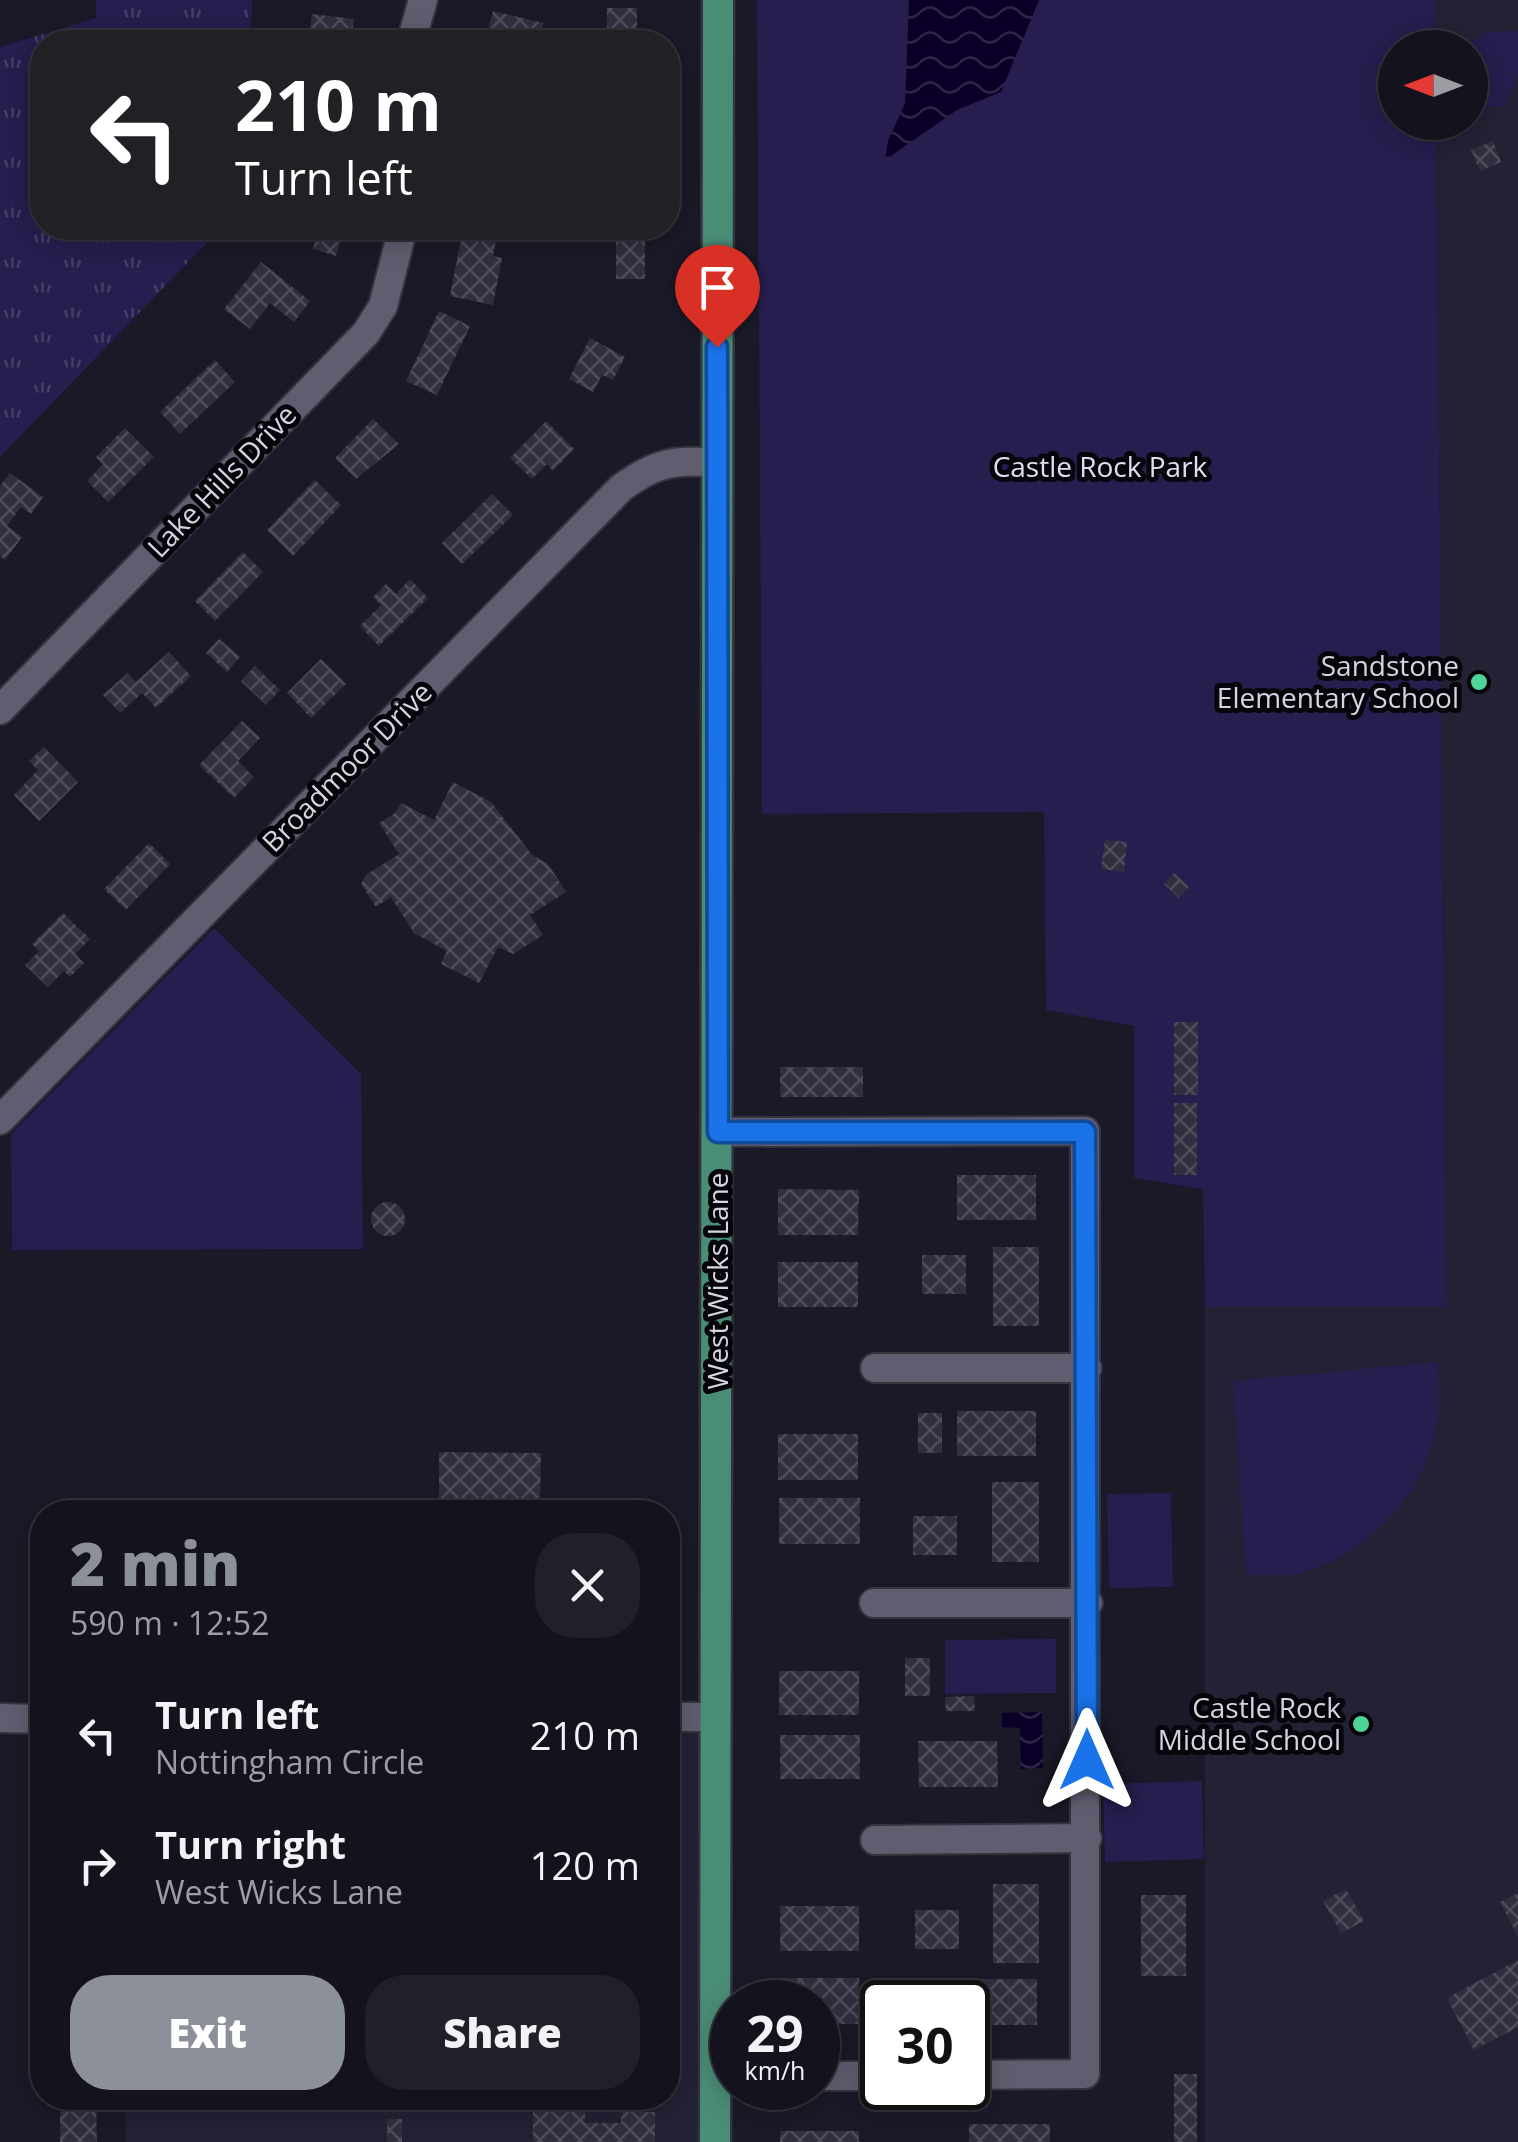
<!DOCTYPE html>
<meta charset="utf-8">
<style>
:root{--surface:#14131d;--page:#21202a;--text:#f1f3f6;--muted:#9d9ea4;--line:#33323b;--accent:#8c9099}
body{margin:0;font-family:"Open Sans",sans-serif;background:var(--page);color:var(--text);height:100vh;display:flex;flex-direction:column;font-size:38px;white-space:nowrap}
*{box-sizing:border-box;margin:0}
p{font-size:32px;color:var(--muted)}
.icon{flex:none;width:55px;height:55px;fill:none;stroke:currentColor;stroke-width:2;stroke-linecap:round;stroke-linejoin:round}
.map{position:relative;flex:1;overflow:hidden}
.side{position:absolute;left:30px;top:1500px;width:650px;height:610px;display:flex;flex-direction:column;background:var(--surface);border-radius:40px;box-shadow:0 5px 25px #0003,0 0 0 2px var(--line)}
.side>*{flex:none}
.guide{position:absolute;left:30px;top:30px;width:650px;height:210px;border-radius:40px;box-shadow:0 5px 25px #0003,0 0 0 2px var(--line);background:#202124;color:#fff;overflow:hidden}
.needle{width:65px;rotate:270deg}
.buttons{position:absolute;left:1378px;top:30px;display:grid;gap:20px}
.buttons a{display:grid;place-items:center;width:110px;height:110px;border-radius:50%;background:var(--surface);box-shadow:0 5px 25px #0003,0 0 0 2px var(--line);font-size:50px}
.speed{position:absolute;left:710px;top:1980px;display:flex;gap:20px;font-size:50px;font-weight:700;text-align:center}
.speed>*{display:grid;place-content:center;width:130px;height:130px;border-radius:50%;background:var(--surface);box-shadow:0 5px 25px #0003,0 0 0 2px var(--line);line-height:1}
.speed small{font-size:25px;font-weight:400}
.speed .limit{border:5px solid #111;border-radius:15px;background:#fff;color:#111}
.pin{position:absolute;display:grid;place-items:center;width:85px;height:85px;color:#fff;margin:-102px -42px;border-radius:50% 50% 50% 0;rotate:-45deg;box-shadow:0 0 10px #0007}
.pin .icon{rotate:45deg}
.me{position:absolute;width:110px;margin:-55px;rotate:0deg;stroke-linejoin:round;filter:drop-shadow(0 0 8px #0008)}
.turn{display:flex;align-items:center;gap:35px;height:210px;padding:0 40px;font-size:45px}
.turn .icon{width:130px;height:130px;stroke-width:2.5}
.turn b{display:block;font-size:70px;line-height:85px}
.round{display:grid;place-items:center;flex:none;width:105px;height:105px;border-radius:40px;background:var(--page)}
.summary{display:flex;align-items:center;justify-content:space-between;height:170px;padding:0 40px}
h1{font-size:60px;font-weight:800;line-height:75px;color:var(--accent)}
.action{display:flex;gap:20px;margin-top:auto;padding:20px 40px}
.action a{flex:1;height:115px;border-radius:40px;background:var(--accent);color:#fff;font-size:40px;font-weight:800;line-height:115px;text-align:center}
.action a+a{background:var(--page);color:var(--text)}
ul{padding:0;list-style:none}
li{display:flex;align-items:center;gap:30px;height:130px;padding:0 40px}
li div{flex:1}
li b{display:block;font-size:38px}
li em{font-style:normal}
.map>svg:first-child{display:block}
.built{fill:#232134}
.grass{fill:url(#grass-tufts)}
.green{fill:#271d4e}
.water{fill:url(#water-waves)}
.building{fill:url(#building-cross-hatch)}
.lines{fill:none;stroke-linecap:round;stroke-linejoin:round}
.minor-casing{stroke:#34333e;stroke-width:32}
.major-casing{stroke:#34333e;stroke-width:35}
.minor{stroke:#5f5d6f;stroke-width:28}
.major{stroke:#4a8d77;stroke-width:30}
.route-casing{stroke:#114b97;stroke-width:25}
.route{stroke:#1a73e8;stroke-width:18}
.poi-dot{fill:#4ed399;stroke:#06050b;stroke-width:4}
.labels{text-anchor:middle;stroke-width:10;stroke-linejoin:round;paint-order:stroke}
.park-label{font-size:28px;fill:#e0dff2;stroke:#06050b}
.street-label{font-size:28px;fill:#d5d5df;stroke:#06050b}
.poi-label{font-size:28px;fill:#d5d5df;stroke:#06050b;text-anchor:end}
</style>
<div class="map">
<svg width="1518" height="2142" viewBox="0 0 1518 2142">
<defs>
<pattern id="grass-tufts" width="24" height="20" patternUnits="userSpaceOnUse" patternTransform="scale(2.5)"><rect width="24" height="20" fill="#271d4e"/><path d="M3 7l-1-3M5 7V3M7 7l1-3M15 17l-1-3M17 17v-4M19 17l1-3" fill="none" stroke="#453d67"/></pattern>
<pattern id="water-waves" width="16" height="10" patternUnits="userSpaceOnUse" patternTransform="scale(2.5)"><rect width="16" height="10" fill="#0a0027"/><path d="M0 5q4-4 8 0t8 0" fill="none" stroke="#2d2446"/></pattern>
<pattern id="building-cross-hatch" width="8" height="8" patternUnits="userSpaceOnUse" patternTransform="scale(2.5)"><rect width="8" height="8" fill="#312f3f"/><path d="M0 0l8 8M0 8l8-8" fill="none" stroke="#4e4c5a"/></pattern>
</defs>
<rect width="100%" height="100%" fill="#1a1927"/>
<g class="built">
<polygon points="1435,0 1518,0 1518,2142 1205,2142 1205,1307 1447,1306 1436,123 1470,122 1470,48 1435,47"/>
<polygon points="668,1717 716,1717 715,2142 126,2142 126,2098 668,2098"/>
</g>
<polygon class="grass" points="96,0 252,0 250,42 42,42 42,228 221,228 0,457 0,47 96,18"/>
<g class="green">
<polygon points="757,0 1435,0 1435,47 1395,48 1395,122 1436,123 1447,1307 1205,1307 1203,1189 1134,1178 1134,1026 1046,1010 1044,812 762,814"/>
<polygon points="1518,31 1518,75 1504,107 1488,107 1470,99 1470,48 1464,45 1489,32"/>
<polygon points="214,928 361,1074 363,1249 12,1250 11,1134"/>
<path d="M1438,1362C1438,1380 1440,1399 1438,1417C1432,1485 1373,1549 1309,1571C1291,1577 1265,1574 1246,1575L1233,1381Z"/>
<polygon points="1171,1493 1173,1587 1109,1588 1107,1494"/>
<polygon points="1056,1639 1056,1693 945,1694 945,1640"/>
<polygon points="1202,1781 1204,1859 1105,1862 1103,1784"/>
</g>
<g class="water">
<polygon points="909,0 1039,0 1001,92 957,110 885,160 888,141 905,103"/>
<polygon points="1042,1712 1043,1768 1021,1769 1020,1728 1002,1727 1002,1713"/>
</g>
<g class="building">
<rect x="607" y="8" width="30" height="34"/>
<polygon points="493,11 543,23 539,42 485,42"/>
<polygon points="312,14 354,19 351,42 309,42"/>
<polygon points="1493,141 1501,162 1480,171 1471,150"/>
<polygon points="319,228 345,228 336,256 313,249"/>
<rect x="616" y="228" width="29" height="51"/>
<polygon points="462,234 496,240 493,256 502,258 493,305 450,296"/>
<polygon points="261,262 310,301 294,322 270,303 250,329 224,309"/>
<polygon points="439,311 470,326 437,395 406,381"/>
<polygon points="590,338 625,357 613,380 602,375 593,392 569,379"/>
<polygon points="215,360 235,382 180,434 160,412"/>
<polygon points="373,419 399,444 356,479 335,458"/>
<polygon points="546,421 574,449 553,471 547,464 532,479 510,458"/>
<polygon points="125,428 154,457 108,502 87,481 103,464 96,457"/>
<polygon points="10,473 43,497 31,514 21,507 7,526 22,537 5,560 0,556 0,486"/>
<polygon points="315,480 341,505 293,556 267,530"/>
<polygon points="492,494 513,515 462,564 442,543"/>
<polygon points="243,552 263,572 215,621 195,601"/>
<polygon points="410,579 428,598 379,646 360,626 381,605 373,597 386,584 396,594"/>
<polygon points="219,639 240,657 227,672 206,653"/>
<polygon points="169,652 191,676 156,708 142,693 120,713 103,695 128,673 136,682"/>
<polygon points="321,659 346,684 311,718 287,693"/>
<polygon points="255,666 280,690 266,705 241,681"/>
<polygon points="242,721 260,738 238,761 254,777 234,798 199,765"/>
<polygon points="44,747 78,782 39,821 14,795 38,770 29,761"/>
<polygon points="453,782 491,802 532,855 548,864 566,892 530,915 543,935 513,954 498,947 479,983 441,964 447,951 414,933 391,897 376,907 361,884 366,875 399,854 379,823 395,813 401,803 434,820"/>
<polygon points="1105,840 1127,842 1124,872 1101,869"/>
<polygon points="149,843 170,864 126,910 104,889"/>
<polygon points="1174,873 1189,887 1179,898 1164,884"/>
<polygon points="63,913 90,939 75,954 84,963 70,977 64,971 48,987 25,965 39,951 32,944"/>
<rect x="1174" y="1022" width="24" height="73"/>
<rect x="780" y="1067" width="83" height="30"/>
<rect x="1174" y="1103" width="23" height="72"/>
<rect x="957" y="1175" width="79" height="45"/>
<polygon points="778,1189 859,1190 858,1235 778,1235"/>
<circle cx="388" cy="1219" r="17"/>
<rect x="993" y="1247" width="46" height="79"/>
<rect x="922" y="1255" width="44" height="39"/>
<rect x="778" y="1262" width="80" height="45"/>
<rect x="957" y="1411" width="79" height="45"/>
<rect x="918" y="1413" width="24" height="40"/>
<rect x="778" y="1434" width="80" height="46"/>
<polygon points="439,1452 541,1453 540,1512 439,1512"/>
<rect x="992" y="1482" width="47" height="80"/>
<rect x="779" y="1498" width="81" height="46"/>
<rect x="913" y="1516" width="44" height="39"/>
<rect x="905" y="1658" width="25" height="38"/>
<rect x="779" y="1671" width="80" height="44"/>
<polygon points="974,1696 975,1711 946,1711 945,1697"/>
<rect x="780" y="1735" width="80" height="44"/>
<polygon points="918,1741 997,1741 998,1787 919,1787"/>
<rect x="993" y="1884" width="46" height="79"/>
<polygon points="1346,1889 1364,1921 1341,1933 1323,1901"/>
<polygon points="1518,1893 1518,1937 1500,1902"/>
<rect x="1141" y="1895" width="45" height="81"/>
<rect x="780" y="1906" width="79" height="45"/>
<rect x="915" y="1910" width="44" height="39"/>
<polygon points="1518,1960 1518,2027 1474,2050 1447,1998"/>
<polygon points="779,1978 859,1978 859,2024 818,2024 818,2002 779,2002"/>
<polygon points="957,1979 1037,1979 1037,2025 968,2025 968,2002 957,2002"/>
<rect x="1174" y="2074" width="23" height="68"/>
<polygon points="60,2098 96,2098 97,2142 60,2142"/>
<polygon points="533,2098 585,2098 585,2123 621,2123 622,2112 655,2112 655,2142 533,2142"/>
<rect x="387" y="2119" width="15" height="23"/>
<rect x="969" y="2124" width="81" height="18"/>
<rect x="780" y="2131" width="79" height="11"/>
</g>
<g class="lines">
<defs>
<g id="minor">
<polyline points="411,42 423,0"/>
<polyline points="0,710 366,333 383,306 403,228"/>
<path d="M0,1120L621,488C658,461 672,461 717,462"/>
<polyline points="718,1132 1085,1131 1085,2074 968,2075"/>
<polyline points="875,1368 1087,1368"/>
<polyline points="874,1603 1088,1603"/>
<polyline points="668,1717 716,1717"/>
<polyline points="0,1718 42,1719"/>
<polyline points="875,1840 1087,1838"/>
<polyline points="818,2076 882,2076"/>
</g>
<polyline id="major" points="715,2142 718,0"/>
</defs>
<use href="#minor" class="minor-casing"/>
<use href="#major" class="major-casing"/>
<use href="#minor" class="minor"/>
<use href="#major" class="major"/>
</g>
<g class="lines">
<defs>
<polyline id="route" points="717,347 718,1132 1085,1132 1087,1760"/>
</defs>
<use href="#route" class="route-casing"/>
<use href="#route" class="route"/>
</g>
<g class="poi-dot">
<circle cx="1479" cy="682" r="10"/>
<circle cx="1361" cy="1724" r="10"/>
</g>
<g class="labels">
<g class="park-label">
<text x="1100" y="477">Castle Rock Park</text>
</g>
<g class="street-label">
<text transform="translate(222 481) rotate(-46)" y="10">Lake Hills Drive</text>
<text transform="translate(347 767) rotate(-45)" y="10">Broadmoor Drive</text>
<text transform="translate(718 1281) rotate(-90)" y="10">West Wicks Lane</text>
</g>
<g class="poi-label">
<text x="1459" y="676">Sandstone<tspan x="1459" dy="32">Elementary School</tspan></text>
<text x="1341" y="1718">Castle Rock<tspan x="1341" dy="32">Middle School</tspan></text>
</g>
</g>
</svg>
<div class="buttons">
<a><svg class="needle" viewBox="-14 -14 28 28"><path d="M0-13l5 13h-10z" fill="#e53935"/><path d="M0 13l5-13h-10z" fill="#9d9ea4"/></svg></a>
</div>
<div class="speed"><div>29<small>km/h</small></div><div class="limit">30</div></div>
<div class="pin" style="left:717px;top:347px;background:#d93025"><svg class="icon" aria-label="arrive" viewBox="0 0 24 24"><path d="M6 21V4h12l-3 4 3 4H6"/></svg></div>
<svg class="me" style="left:1087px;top:1760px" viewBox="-20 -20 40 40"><path d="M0-17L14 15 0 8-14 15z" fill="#1a73e8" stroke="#fff" stroke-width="4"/></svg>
<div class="guide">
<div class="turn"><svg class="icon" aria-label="left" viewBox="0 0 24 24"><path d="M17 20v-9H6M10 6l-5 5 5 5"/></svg><div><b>210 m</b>Turn left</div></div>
</div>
<section class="side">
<div class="summary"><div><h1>2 min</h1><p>590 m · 12:52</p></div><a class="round"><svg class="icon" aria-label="close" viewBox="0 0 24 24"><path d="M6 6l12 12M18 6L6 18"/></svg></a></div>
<ul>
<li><svg class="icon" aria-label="left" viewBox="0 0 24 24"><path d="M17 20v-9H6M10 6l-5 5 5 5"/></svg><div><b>Turn left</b><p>Nottingham Circle</p></div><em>210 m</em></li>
<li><svg class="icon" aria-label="right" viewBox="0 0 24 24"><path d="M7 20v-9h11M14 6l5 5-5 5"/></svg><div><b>Turn right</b><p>West Wicks Lane</p></div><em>120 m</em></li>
</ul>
<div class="action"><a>Exit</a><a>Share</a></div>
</section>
</div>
